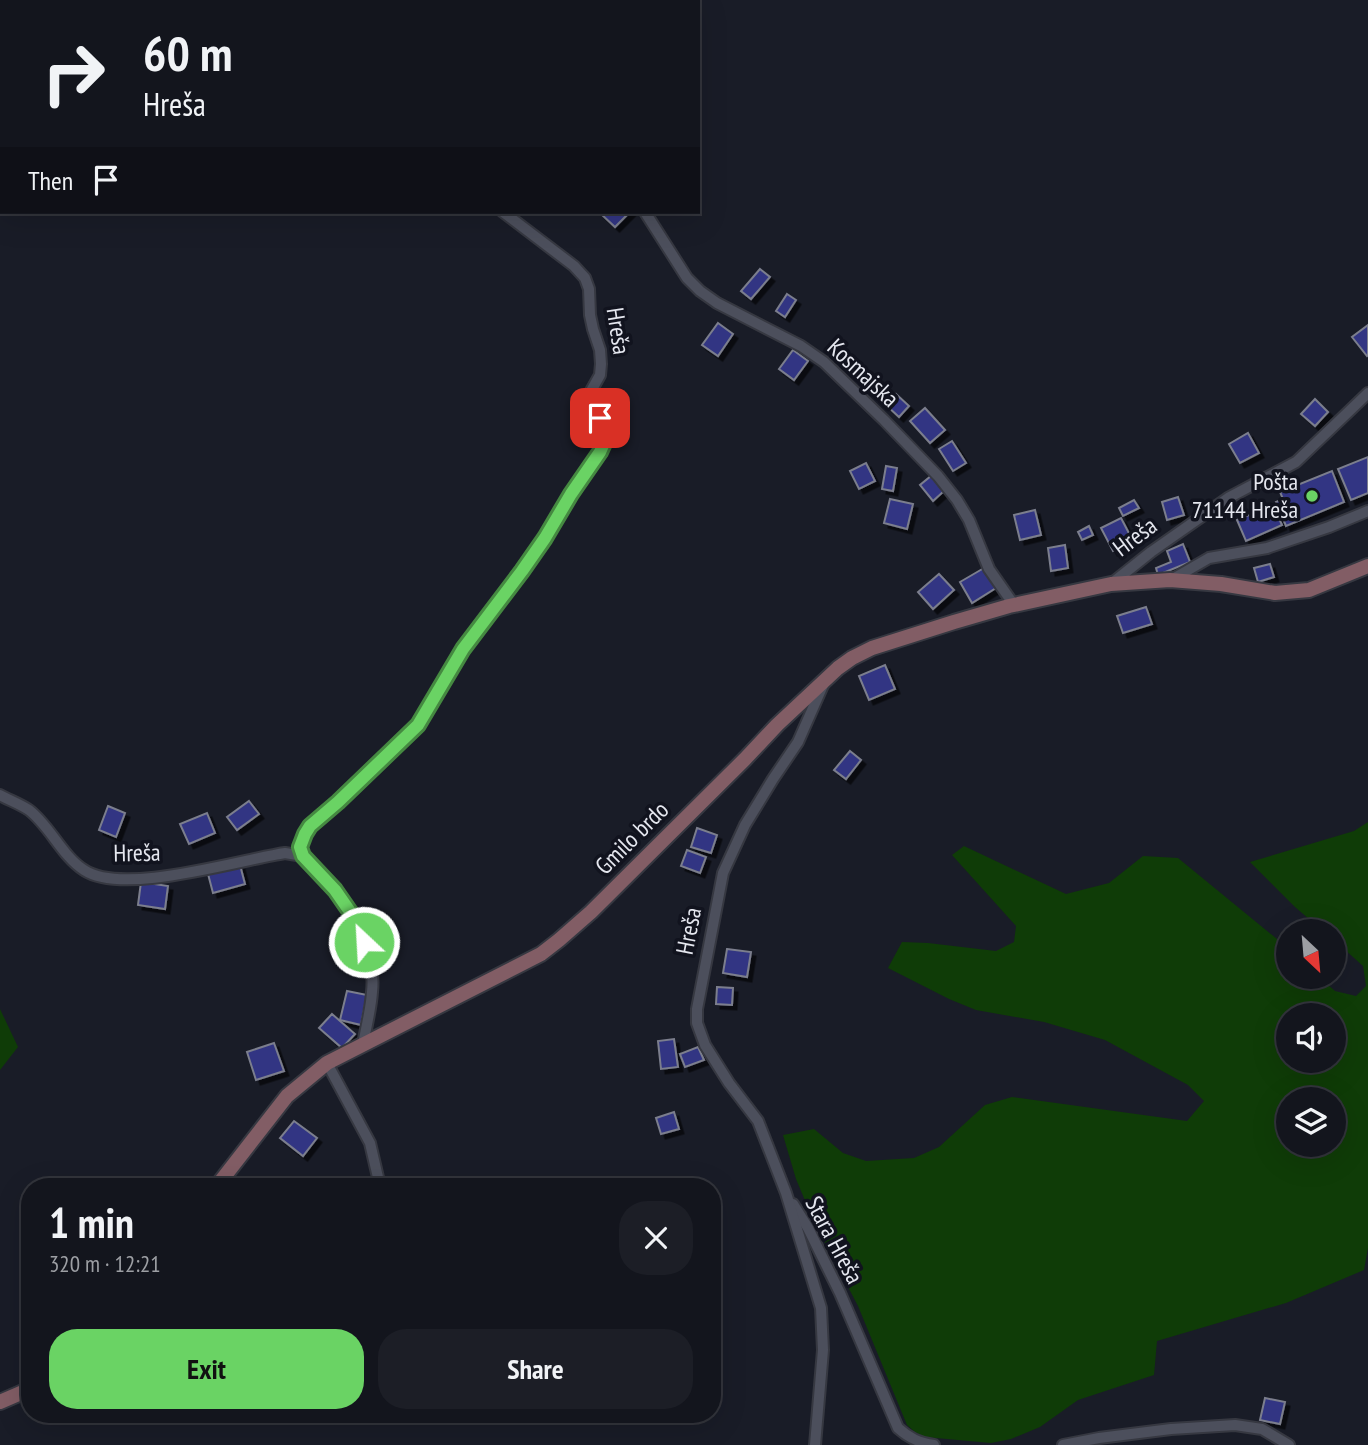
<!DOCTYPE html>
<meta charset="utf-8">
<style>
:root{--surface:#13151d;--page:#1c1e26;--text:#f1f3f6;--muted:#9d9fa4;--line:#32343b;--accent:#6ad364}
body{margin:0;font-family:"PT Sans Narrow",sans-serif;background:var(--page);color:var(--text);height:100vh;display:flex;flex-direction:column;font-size:26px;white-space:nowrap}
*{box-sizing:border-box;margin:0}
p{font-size:23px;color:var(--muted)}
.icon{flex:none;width:38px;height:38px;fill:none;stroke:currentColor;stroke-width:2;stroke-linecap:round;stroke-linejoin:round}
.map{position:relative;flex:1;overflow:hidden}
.details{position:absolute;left:21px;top:1178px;width:700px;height:245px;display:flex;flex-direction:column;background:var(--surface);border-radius:28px;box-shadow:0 7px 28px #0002,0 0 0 2px var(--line)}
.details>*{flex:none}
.guide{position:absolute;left:0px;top:0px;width:700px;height:214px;box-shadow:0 7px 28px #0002,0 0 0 2px var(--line);background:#13151d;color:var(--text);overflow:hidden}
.needle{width:46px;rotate:154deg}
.tools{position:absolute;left:1276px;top:919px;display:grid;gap:14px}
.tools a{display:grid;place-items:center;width:70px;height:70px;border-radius:50%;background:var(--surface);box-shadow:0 7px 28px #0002,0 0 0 2px var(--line);font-size:35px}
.pin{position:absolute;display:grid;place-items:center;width:60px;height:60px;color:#fff;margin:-30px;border-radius:14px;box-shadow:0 4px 10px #0006}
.me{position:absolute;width:77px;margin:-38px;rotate:335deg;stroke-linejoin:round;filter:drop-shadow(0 0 5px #0008)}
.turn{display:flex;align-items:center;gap:24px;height:147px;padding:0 28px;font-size:32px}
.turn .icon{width:91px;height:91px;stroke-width:2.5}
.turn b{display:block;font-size:49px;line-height:60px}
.then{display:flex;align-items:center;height:66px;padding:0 28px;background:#0003;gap:14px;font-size:26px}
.round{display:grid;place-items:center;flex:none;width:74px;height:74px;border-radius:28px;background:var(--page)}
.headline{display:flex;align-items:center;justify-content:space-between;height:119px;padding:0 28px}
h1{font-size:42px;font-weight:700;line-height:52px}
.action{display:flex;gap:14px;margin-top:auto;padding:14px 28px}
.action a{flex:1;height:80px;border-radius:28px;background:var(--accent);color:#111;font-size:28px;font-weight:700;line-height:80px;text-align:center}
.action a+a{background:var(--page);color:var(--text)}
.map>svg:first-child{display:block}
.green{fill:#0f3c07;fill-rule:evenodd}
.building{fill:#313683;stroke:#7b7e8d;stroke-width:2;filter:url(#shadow)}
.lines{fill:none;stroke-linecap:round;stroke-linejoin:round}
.minor-casing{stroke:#363841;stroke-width:14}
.secondary-casing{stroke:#363841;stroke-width:18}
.minor{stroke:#4c4f5c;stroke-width:10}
.secondary{stroke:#825d65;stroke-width:14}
.route-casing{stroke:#458941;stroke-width:18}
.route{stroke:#6ad364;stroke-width:12}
.poi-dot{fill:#6ad364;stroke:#11131e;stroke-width:2.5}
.labels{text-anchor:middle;stroke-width:7;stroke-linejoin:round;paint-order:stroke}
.street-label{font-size:24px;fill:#e5e7ef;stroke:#11131e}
.poi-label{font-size:24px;fill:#e5e7ef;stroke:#11131e;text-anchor:end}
</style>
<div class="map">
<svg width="1368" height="1445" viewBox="0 0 1368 1445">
<defs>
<filter id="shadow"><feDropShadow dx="4.5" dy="4.5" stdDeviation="0" flood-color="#0009"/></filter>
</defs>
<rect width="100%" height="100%" fill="#191c27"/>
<g class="green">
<path d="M1368,822V1248L1364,1270L1286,1303L1157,1341L1154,1375L1078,1400L1040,1427L1011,1439L991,1443L925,1437L915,1432L907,1425L858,1306L814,1222L796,1179L783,1135L814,1129L843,1153L866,1161L914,1158L939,1147L985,1105L1012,1097L1187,1121L1204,1101L1188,1085L1105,1040L1044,1022L976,1010L949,999L888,968L902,942L928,943L996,951L1014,942L1016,926L952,855L964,846L1066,894L1109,883L1143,856L1178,858L1288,948V976L1319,977L1335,991L1356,996L1366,986L1363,966L1334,940V931H1323L1295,907L1250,862L1354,831ZM1288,1015H1334V1060H1288ZM1288,1099H1334V1144H1288Z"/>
<polygon points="0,1009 18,1047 0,1070"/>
</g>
<g class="building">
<polygon points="603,212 630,212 615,227 601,214"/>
<polygon points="760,269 770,277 751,299 741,291"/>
<polygon points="787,294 796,300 785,317 776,311"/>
<polygon points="718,323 733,334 718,356 702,345"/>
<polygon points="1368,325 1368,355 1367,356 1352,337"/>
<polygon points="793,350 808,361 794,380 779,369"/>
<polygon points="896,394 909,406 899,417 886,405"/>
<polygon points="1315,399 1328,412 1315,426 1301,414"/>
<polygon points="925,408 945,430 930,443 910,421"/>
<polygon points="1248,433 1259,453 1240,463 1229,444"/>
<polygon points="952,441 966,463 953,471 939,449"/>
<polygon points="1368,457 1368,493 1351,500 1338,469"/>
<polygon points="866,463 875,481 859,489 850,471"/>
<polygon points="886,466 897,468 893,491 882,489"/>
<polygon points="1332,471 1344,502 1286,526 1276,502 1283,499 1280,492"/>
<polygon points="931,476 944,491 933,501 920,485"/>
<polygon points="1178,497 1184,515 1167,520 1162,502"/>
<polygon points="890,499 913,504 907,529 884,523"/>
<polygon points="1134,500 1139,508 1123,516 1119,508"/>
<polygon points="1273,505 1282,525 1246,541 1237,520"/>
<polygon points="1035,510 1041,535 1020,540 1014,515"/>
<polygon points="1121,518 1133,541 1113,551 1101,528"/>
<polygon points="1089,526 1093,535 1082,540 1078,532"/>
<polygon points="1183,544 1190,562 1158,575 1156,568 1171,562 1167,551"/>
<polygon points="1065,545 1068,568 1051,571 1048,548"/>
<polygon points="1270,564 1274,577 1258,582 1254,568"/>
<polygon points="984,568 996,588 972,603 960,582"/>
<polygon points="939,574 954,590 933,609 918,592"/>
<polygon points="1146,607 1152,624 1123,633 1117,616"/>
<polygon points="885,665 895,689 869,700 859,676"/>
<polygon points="850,751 861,760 846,779 834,770"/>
<polygon points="249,801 259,814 237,830 227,817"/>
<polygon points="108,806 125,813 116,837 99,830"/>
<polygon points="207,813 215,833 189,844 180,824"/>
<polygon points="697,828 717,835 711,853 691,847"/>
<polygon points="687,850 706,857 700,873 681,866"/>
<polygon points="240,865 245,884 213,893 208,874"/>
<polygon points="141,882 168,886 165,909 138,905"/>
<polygon points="727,949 751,952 747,977 723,973"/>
<polygon points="717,987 733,988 732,1005 716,1004"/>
<polygon points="347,991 367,995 361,1025 340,1020"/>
<polygon points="332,1014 355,1034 342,1048 319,1028"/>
<polygon points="674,1039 678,1067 661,1069 658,1041"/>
<polygon points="274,1043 284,1071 256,1080 247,1052"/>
<polygon points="698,1047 704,1060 685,1067 680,1054"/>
<polygon points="674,1112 679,1129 661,1134 656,1118"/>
<polygon points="294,1121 317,1138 303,1156 280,1138"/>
<polygon points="1265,1398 1285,1402 1280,1424 1260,1420"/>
</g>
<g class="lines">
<defs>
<g id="minor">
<polyline points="402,0 403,2"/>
<polyline points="645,212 687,278 700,291 717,303 801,346 824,362 884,420 938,476 957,500 969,520 989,569 1014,605"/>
<polyline points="1171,580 1209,558 1267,548 1329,527 1368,511"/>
<polyline points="1111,584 1151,552 1228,498 1296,462 1368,393"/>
<path d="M0,795C9,800 20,804 29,810C50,826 62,856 84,870C123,896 239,860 285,853L303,856"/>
<path d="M363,1045C366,1027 371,1009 372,992C376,956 356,915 333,888C322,875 306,864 300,847L310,826L338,802L418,725L463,649L522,571L545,538L571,494L600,452L605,441L606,429L591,401V391L600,375L601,364L600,350L593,329L590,315L589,289L585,278L574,266L503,212"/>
<polyline points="327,1063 370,1143 380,1186"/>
<path d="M793,1204L808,1228L840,1293L898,1428C909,1438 919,1443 934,1445"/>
<polyline points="815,1445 823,1350 821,1308 786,1193 758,1121 729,1083 705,1045 697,1023 697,1009 723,873 745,825 773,779 798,742 824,683"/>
<polyline points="1063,1445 1099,1438 1171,1429 1235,1425 1262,1429 1289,1445"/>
</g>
<g id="secondary">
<polyline points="217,1186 287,1096 327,1063 541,954 559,940 591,912 745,759 777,725 838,668 852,658 872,648 954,622 1009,606 1111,584 1170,580 1221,584 1275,593 1309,590 1368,566"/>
<polyline points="0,1402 30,1389"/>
</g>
</defs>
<use href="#minor" class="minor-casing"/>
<use href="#secondary" class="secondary-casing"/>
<use href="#minor" class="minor"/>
<use href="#secondary" class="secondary"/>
</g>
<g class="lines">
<defs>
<polyline id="route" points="364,942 353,916 335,890 303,856 300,847 305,834 310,826 338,802 418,725 463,649 522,571 545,538 571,494 600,452 605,441 607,429 600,418"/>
</defs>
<use href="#route" class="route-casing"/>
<use href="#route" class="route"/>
</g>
<circle class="poi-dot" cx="1312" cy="496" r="7"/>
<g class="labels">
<g class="street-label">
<text transform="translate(618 331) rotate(81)" y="8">Hreša</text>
<text transform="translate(863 373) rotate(43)" y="8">Kosmajska</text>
<text transform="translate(1135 537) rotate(-37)" y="8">Hreša</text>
<text transform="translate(632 838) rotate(-45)" y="8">Gmilo brdo</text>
<text transform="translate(137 853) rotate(-1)" y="8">Hreša</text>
<text transform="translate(689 931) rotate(-79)" y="8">Hreša</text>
<text transform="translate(834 1240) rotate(62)" y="8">Stara Hreša</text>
</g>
<g class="poi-label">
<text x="1298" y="490">Pošta<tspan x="1298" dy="28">71144 Hreša</tspan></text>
</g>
</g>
</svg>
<div class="tools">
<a><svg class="needle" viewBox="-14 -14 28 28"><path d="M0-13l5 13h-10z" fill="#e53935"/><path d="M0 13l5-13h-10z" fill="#9d9fa4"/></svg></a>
<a><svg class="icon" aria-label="sound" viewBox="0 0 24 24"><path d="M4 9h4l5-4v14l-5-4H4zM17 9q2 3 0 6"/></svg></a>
<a><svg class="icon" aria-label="layers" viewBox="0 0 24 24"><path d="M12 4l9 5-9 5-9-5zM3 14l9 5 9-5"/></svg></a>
</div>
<div class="pin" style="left:600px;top:418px;background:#d93025"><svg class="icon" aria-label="arrive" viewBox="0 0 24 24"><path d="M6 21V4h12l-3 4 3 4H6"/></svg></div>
<svg class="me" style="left:364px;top:942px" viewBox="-20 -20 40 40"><circle r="17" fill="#6ad364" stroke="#fff" stroke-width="3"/><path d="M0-11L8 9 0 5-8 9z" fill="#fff"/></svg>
<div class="guide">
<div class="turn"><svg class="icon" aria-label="right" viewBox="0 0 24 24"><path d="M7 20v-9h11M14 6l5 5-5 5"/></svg><div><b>60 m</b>Hreša</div></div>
<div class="then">Then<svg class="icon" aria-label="arrive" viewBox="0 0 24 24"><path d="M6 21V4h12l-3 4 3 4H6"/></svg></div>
</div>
<section class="details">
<div class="headline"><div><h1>1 min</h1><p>320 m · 12:21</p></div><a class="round"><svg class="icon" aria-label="close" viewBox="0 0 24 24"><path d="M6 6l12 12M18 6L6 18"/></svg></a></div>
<div class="action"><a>Exit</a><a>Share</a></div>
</section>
</div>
